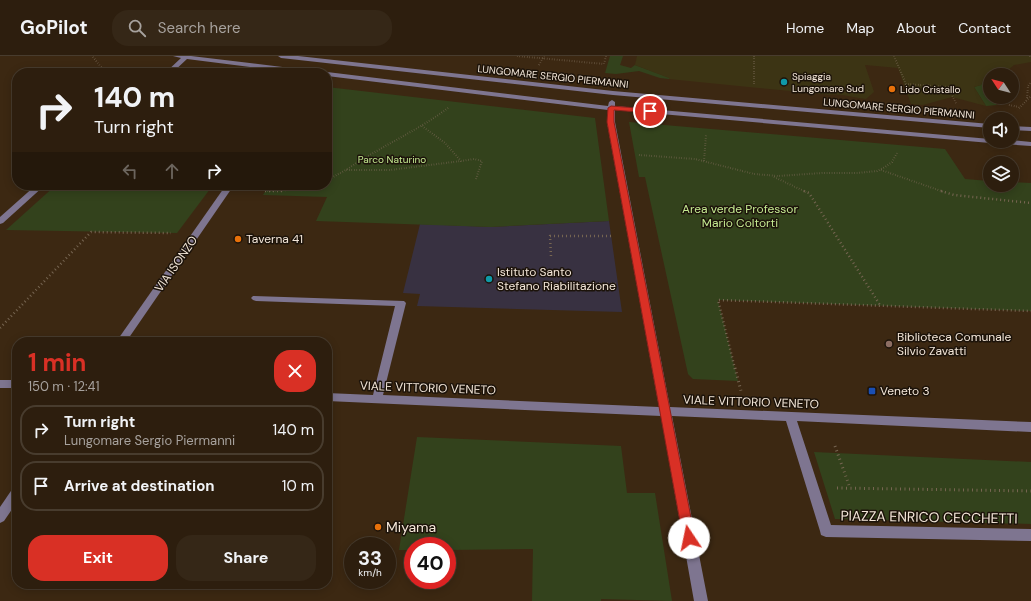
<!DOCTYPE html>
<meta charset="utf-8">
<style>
:root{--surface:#2d1e0e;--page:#352717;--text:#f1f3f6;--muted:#a7a29e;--line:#483c2e;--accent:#d93025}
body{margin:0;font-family:"DM Sans",sans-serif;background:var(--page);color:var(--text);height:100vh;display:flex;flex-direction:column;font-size:15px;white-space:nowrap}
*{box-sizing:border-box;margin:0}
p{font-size:13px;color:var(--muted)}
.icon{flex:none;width:22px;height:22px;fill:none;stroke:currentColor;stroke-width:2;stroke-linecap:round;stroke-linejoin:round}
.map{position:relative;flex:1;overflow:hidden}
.panel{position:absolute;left:12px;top:281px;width:320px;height:252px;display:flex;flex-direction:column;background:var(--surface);border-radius:16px;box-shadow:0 2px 10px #0003,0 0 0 1px var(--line)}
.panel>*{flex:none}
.banner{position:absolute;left:12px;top:12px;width:320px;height:122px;border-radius:16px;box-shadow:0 2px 10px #0003,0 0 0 1px var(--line);background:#2d1e0e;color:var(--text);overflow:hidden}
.needle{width:26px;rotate:306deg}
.buttons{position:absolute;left:983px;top:12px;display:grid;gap:8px}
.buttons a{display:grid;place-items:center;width:36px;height:36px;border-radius:50%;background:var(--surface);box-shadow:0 2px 10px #0003,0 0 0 1px var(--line);font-size:20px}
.speed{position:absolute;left:344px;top:481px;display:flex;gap:8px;font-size:20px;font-weight:700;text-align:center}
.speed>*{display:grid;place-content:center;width:52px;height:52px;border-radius:50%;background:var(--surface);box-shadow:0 2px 10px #0003,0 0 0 1px var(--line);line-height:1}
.speed small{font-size:10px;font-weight:400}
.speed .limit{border:6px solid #d22;background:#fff;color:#111}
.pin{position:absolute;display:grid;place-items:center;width:34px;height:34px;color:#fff;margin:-17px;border:2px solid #fff;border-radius:50%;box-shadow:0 1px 4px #0007}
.me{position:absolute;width:44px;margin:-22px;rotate:349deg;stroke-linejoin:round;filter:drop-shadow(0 0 3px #0008)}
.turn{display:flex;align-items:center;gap:14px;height:84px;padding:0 16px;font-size:18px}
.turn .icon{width:52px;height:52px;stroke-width:2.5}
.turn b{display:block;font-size:28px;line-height:34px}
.lanes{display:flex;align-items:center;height:38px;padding:0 16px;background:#0003;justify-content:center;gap:20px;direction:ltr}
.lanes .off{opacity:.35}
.round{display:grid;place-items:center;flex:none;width:42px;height:42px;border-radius:16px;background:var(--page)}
.summary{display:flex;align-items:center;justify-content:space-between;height:68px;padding:0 16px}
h1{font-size:24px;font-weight:700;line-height:30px;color:var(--accent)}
.button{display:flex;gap:8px;margin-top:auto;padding:8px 16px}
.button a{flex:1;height:46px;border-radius:16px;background:var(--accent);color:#fff;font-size:16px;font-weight:700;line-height:46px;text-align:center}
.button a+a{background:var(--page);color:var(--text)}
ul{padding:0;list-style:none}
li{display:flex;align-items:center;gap:12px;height:50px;margin:0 8px 6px;padding:0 8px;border:2px solid var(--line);border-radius:16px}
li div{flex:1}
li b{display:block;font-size:15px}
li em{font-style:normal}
header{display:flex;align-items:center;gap:24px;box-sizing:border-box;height:56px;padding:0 20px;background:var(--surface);border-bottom:1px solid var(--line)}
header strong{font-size:19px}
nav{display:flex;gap:22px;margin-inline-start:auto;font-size:14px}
.search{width:280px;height:36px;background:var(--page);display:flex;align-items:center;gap:10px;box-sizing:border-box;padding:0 14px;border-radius:16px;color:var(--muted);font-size:15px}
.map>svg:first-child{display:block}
.medical{fill:#383141}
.green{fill:#33421c}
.sand{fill:#3c3414}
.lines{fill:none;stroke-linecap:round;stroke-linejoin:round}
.path-far2{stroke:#776652;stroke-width:2;stroke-dasharray:0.5 2;stroke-linecap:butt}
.path-far1{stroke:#776652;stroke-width:2.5;stroke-dasharray:1 3;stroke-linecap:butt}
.path{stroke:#776652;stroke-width:3;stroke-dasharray:1 3.5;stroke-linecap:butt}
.minor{fill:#7e7590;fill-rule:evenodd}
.route{fill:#d93025;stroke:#8d1f18}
.culture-dot{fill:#0f9aa8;stroke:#1c130a;stroke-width:1.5}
.food-dot{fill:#e8710a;stroke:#1c130a;stroke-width:1.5}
.education-dot{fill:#8d6e63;stroke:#1c130a;stroke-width:1.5}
.transit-dot{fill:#1a4fb4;stroke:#1c130a;stroke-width:1.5}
.labels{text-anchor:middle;stroke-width:3;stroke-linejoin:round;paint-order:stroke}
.far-street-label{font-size:10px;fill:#f3e6d8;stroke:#1c130a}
.far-poi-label{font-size:10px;fill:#f3e6d8;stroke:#1c130a;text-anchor:start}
.far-park-label{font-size:10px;fill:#c4ea91;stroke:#1c130a}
.park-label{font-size:12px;fill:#c4ea91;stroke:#1c130a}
.poi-label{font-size:12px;fill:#f3e6d8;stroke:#1c130a;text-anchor:start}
.street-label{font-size:12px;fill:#f3e6d8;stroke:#1c130a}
.near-street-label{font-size:14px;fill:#f3e6d8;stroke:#1c130a}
.near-poi-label{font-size:14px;fill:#f3e6d8;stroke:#1c130a;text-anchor:start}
</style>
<header>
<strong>GoPilot</strong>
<div class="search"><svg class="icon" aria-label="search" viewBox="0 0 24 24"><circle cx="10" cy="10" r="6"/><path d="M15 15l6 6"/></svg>Search here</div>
<nav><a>Home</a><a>Map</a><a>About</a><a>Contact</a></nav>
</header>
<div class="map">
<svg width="1031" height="545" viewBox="0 0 1031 545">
<rect width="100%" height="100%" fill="#3c2812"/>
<polygon class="medical" points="609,165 622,256 417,250 420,238 403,237 420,168 490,171"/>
<g class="green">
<polygon points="610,0 623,0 620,9 631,12 635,9 670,22 669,23 660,22 639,15 616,18 605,17"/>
<polygon points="993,15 1006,16 1005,19 990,19 990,41 1003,41 996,49 986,50 974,31 981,29 984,22"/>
<polygon points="327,31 595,62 609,165 490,171 316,165 327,141 263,139 269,129 327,129"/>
<polygon points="629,66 945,93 965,123 990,125 990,129 1012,129 1012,126 1031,127 1031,255 718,244 738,325 693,323 688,318 645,121 639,121"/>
<polygon points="56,129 213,129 177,177 6,174"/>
<polygon points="417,381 621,390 627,437 655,437 672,545 601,543 601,545 532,545 533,493 447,494 447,490 413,490 413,494 399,494"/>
<polygon points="814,396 1031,406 1031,468 835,463"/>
</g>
<path class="sand" d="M637,0H1031V6L1014,9L1006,16L993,15L984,22L981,29L974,31L986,50L952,41L923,49L911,48L898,12L865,9L874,36L866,43C855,42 840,37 830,39L669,23V22L635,9Z"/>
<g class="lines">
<g class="path-far2">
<polyline points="517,0 604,8 606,0"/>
<polyline points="754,0 754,29"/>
<polyline points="894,0 906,28 948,31 956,47"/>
<polyline points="1030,0 1031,2"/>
<polyline points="93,1 101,11 102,17"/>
<polyline points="539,9 544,0"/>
<polyline points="1027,42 1028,30 1031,26"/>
<polyline points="1009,49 1019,51"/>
<path d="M448,52C416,76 379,91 346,114H390L461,105"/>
<polyline points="1019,52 1031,40"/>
<polyline points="422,70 445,87 461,105 474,103 482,105 476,123"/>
<polyline points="639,99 695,103 754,118 778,120 822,117 858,117 877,115 885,111 892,106 897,97"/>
<polyline points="704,105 706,79"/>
<polyline points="881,114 944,136"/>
<polyline points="774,121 806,136"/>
<polyline points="327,124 346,114"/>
<polyline points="265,135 290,134 315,129"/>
</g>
<g class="path-far1">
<polyline points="265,135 282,135"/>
<polyline points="804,135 809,137 880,249"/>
<polyline points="941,135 954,139 1031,147"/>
<polyline points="551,200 550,180 611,180"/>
<polyline points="571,227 618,228"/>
<polyline points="0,272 91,176 171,177"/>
<polyline points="735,313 718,244 1031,255"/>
</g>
<g class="path">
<polyline points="735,312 741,335"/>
<polyline points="835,390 850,432"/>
<polyline points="837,432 1031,435"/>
</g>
<g class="minor">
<polygon points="173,0 191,0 315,15 318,17 299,17 187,3 172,17 165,17 181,2"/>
<polygon points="278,0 298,0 613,35 990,68 990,72 613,39 281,2"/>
<polygon points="327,16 608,50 609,46 612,44 615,46 615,50 990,83 990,85 1012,84 1031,86 1031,90 990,87 615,54 615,66 670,351 1031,366 1031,376 797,365 831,469 1031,473 1031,485 826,481 821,479 820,475 786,365 672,360 708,545 694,545 661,360 327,345 327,337 373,339 395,250 256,245 253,244 251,242 253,240 404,245 406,247 383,339 659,351 607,66 608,54 327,20 327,17 324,17"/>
<polygon points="1012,70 1031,71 1031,75 1012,74"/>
<polygon points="36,129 45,129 3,167 0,168 0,161"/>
<polygon points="226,129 234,129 126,286 116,286"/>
<rect x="0" y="324" width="17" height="8"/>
<polygon points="17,431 17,446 4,465 0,467 0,451 13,432"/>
</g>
</g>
<polygon class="route" points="611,50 650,53 653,55 650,57 614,54 614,66 695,482 693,486 689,488 685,486 683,482 607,66 608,52"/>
<g class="culture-dot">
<circle cx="784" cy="26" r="4"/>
<circle cx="489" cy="223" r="4"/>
</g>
<g class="food-dot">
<circle cx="892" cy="33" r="4"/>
<circle cx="238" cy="183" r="4"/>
<circle cx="378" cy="471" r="4"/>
</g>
<circle class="education-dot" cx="889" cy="288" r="4"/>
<rect class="transit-dot" x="868" y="331" width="8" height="8" rx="2"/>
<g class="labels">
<g class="far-street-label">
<text transform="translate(553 20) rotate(6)" y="4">LUNGOMARE SERGIO PIERMANNI</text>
<text transform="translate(899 52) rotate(5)" y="4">LUNGOMARE SERGIO PIERMANNI</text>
</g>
<g class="far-poi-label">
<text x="792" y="24">Spiaggia<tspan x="792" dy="12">Lungomare Sud</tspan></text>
<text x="900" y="37">Lido Cristallo</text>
</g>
<g class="far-park-label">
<text x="392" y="107">Parco Naturino</text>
</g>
<g class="park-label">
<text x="740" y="157">Area verde Professor<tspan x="740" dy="14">Mario Coltorti</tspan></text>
</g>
<g class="poi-label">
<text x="246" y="187">Taverna 41</text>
<text x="497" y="220">Istituto Santo<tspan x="497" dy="14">Stefano Riabilitazione</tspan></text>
<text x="897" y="285">Biblioteca Comunale<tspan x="897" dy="14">Silvio Zavatti</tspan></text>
<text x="880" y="339">Veneto 3</text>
</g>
<g class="street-label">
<text transform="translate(176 208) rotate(-55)" y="4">VIA ISONZO</text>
<text transform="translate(428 332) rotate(2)" y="4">VIALE VITTORIO VENETO</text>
<text transform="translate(751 346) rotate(2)" y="4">VIALE VITTORIO VENETO</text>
</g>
<g class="near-street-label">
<text transform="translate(929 461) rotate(1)" y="5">PIAZZA ENRICO CECCHETTI</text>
</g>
<g class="near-poi-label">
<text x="386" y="476">Miyama</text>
</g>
</g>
</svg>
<div class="buttons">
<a><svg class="needle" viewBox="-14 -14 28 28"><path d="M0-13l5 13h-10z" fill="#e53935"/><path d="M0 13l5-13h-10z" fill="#a7a29e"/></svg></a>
<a><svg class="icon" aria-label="sound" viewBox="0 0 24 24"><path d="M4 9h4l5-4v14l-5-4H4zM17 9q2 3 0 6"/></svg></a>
<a><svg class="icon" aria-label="layers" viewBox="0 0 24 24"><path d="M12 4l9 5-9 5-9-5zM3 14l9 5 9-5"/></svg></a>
</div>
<div class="speed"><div>33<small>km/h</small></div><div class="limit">40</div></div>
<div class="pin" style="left:650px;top:55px;background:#d93025"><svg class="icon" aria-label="arrive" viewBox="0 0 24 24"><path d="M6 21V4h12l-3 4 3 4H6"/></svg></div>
<svg class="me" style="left:689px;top:482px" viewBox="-20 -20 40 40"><circle r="19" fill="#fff"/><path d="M0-13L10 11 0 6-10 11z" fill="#d93025"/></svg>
<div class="banner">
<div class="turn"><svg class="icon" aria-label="right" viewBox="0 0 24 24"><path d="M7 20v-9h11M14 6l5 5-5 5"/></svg><div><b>140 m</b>Turn right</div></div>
<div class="lanes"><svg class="icon off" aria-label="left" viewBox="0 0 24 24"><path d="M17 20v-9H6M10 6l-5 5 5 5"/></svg><svg class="icon off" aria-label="ahead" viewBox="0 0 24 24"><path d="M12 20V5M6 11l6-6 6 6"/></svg><svg class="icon" aria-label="right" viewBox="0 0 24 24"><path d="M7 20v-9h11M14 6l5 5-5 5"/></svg></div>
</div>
<section class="panel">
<div class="summary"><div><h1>1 min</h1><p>150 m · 12:41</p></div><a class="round" style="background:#d93025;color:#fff"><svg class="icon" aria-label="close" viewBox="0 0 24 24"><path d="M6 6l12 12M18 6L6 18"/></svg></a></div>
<ul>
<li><svg class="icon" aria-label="right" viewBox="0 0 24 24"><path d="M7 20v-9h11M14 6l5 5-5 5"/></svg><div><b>Turn right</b><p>Lungomare Sergio Piermanni</p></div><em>140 m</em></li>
<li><svg class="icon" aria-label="arrive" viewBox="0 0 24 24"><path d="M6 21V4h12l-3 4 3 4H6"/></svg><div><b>Arrive at destination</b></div><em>10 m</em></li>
</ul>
<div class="button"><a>Exit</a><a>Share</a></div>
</section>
</div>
